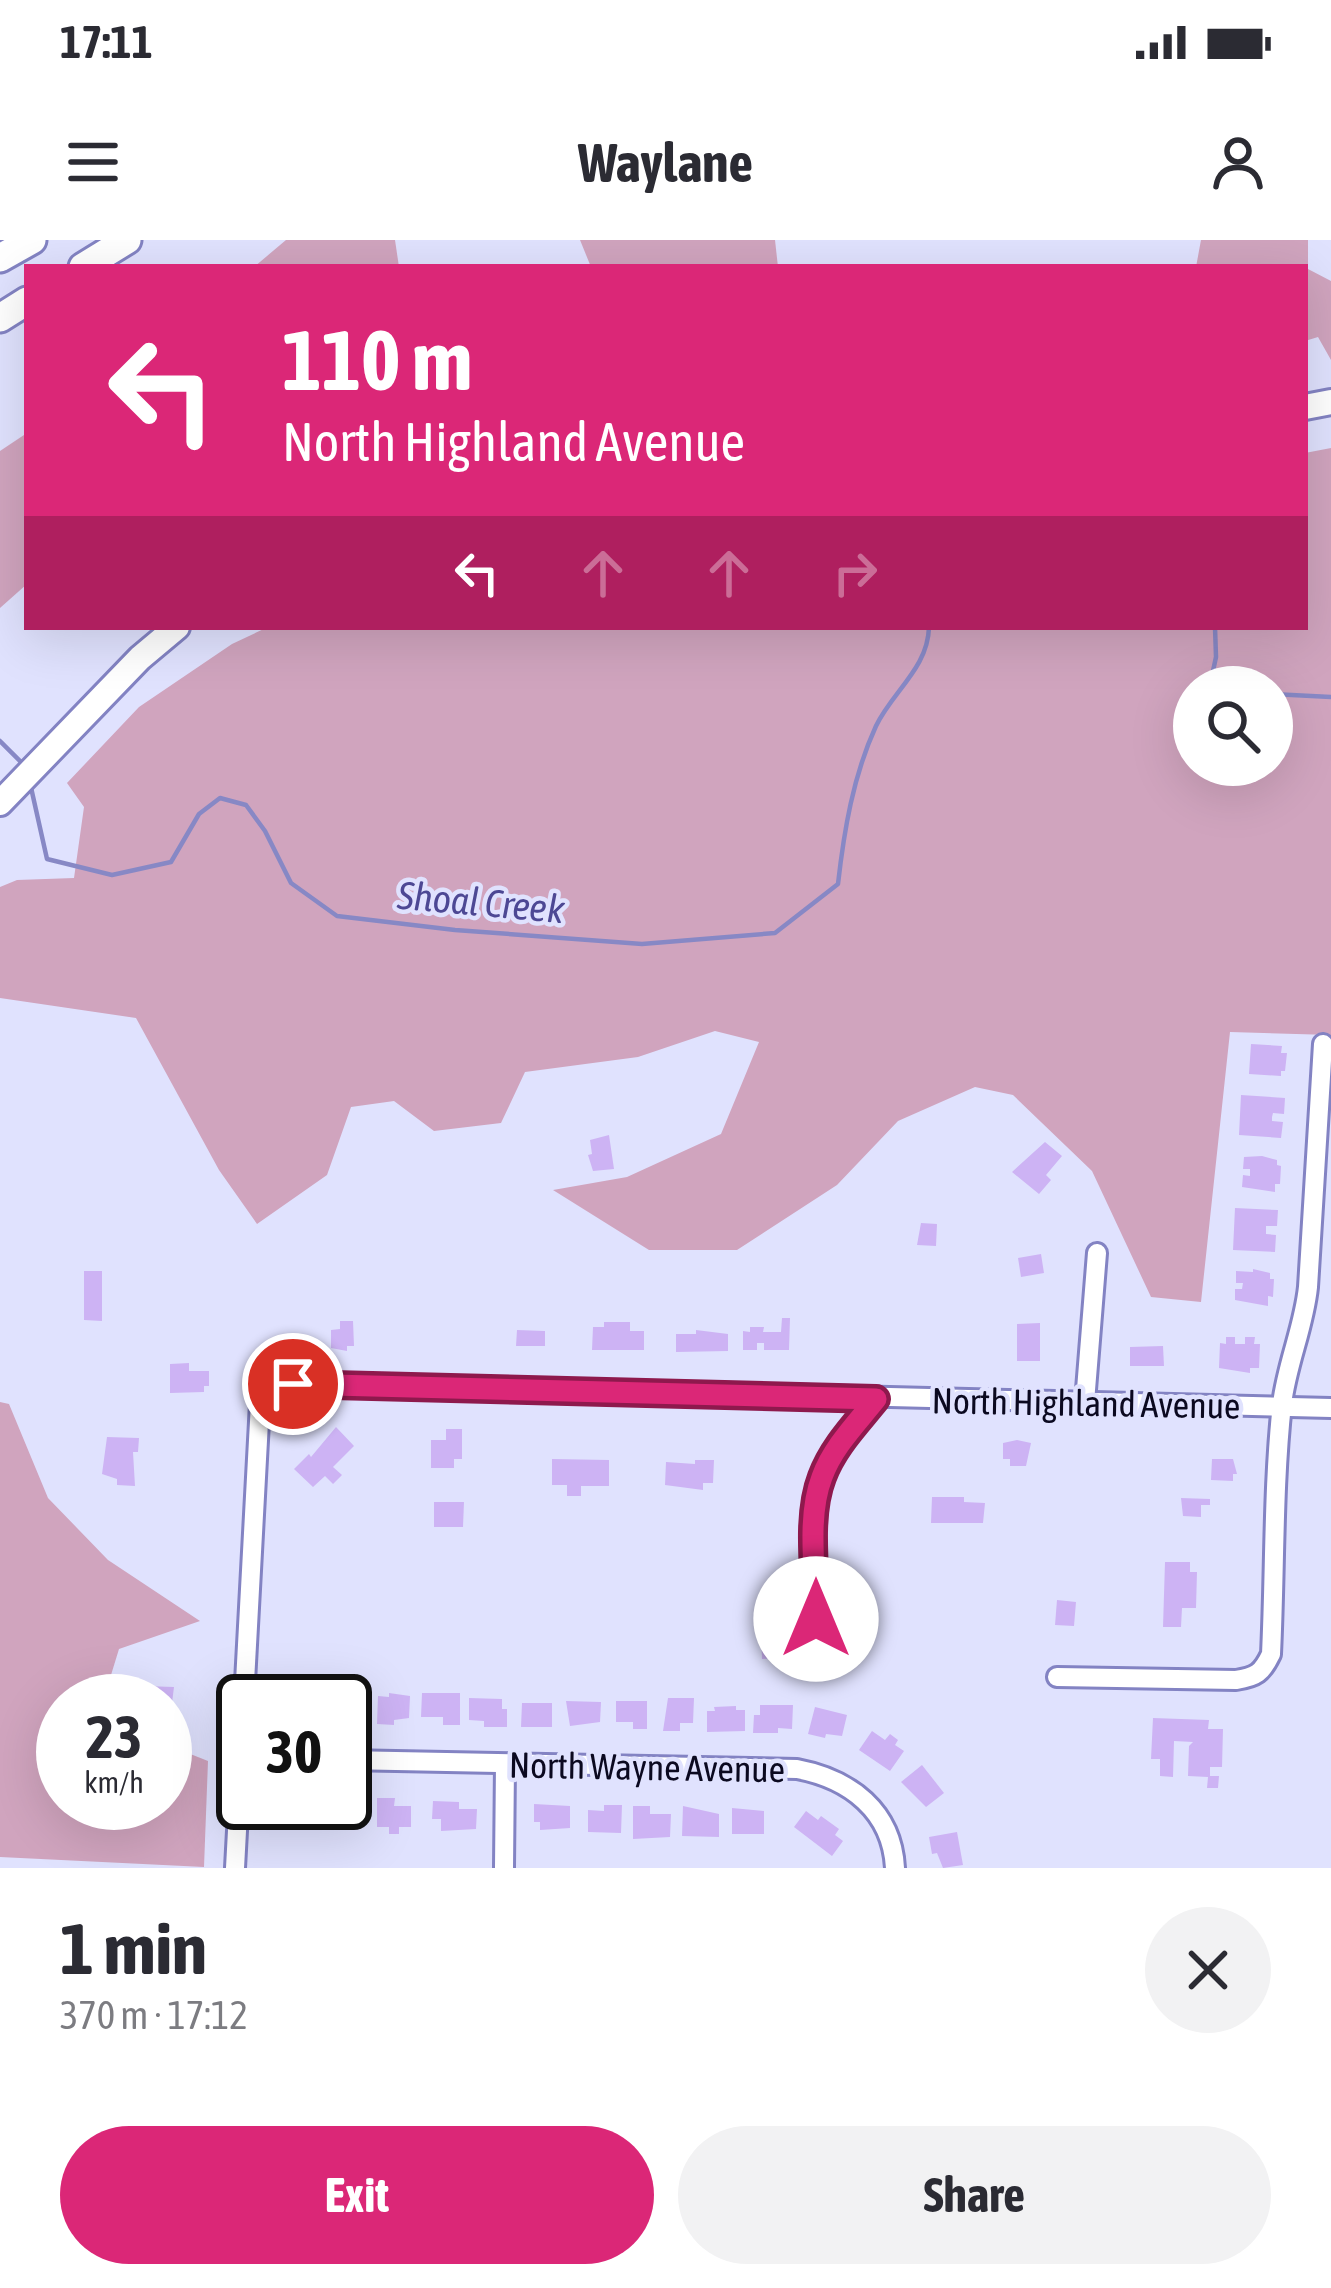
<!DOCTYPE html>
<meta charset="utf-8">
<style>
:root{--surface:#fff;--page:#f2f2f3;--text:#2b2b33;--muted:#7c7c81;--accent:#db2777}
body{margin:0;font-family:"Asap Condensed",sans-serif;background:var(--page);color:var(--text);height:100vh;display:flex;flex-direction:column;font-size:45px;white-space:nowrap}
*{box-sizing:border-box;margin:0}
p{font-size:39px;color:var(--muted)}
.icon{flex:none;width:66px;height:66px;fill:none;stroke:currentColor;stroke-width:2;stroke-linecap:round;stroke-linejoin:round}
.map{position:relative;height:1628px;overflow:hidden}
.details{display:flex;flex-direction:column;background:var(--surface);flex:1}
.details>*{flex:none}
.top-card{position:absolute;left:24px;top:24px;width:1284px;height:366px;border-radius:0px;box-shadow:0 12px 48px #0002;background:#db2777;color:#fff;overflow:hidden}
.buttons{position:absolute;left:1173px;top:426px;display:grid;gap:24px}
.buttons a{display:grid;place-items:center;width:120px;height:120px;border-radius:50%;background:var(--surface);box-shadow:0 12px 48px #0002;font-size:60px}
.speed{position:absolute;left:36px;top:1434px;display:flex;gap:24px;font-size:60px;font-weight:700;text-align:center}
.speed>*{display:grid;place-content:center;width:156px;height:156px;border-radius:50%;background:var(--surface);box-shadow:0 12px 48px #0002;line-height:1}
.speed small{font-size:30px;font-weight:400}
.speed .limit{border:6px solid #111;border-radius:18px;background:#fff;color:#111}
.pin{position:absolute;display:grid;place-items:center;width:102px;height:102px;color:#fff;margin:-51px;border:6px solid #fff;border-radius:50%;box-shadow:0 3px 12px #0007}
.me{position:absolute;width:132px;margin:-66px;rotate:0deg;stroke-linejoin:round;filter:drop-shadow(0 0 9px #0008)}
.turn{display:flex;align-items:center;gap:42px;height:252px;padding:0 60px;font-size:54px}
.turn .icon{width:156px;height:156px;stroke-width:2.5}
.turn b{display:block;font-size:84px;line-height:102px}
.lanes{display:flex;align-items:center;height:114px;padding:0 60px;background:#0003;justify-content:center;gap:60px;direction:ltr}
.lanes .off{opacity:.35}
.round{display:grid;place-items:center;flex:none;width:126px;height:126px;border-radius:63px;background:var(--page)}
.summary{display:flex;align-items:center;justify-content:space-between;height:204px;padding:0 60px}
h1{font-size:72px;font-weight:700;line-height:90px}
.primary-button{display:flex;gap:24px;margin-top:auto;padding:24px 60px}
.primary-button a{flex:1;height:138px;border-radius:72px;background:var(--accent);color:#fff;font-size:48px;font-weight:700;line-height:138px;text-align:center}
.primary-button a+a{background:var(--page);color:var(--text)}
.status{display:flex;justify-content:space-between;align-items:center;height:84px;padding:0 60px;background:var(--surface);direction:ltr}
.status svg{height:33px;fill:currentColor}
header{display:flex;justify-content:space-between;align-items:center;height:156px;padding:0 60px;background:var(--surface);font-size:54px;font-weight:700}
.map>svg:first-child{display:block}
.green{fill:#d0a4be;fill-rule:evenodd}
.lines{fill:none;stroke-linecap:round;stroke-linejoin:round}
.stream{stroke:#8788c5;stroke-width:4.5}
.building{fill:#cdb3f4}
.minor-casing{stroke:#8383c3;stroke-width:24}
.major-casing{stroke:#8383c3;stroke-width:30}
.highway-casing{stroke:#8383c3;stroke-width:33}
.minor{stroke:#fff;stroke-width:18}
.major{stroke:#fff;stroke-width:24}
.highway{stroke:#fff;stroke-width:27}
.route-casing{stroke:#8e194d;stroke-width:30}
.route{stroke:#db2777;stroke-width:21}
.labels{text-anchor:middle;stroke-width:9;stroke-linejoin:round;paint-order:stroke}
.street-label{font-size:36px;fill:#0b0920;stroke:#e0e2fe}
.water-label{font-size:39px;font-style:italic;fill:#4d4894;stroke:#e0e2fe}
</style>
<div class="status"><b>17:11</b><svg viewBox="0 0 49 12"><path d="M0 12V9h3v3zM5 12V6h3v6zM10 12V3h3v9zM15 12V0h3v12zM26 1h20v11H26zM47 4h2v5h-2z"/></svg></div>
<header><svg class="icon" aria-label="menu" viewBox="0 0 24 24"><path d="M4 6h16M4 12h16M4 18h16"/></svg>Waylane<svg class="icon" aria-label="person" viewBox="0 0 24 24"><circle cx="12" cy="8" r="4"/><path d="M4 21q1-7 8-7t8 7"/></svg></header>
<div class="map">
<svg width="1331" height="1628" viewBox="0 0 1331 1628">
<rect width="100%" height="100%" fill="#e0e2fe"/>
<g class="green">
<polygon points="286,0 395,0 399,27 254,27"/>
<polygon points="580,0 775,0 778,27 591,27"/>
<polygon points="1201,0 1308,0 1308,29 1331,41 1331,120 1318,97 1305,101 1305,27 1196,27"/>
<polygon points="27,193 27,344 0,368 0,211"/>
<path d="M1331,208V795L1230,792L1201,1062L1151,1057L1092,931L1013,855L975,847L898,881L837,945L737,1010H649L553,950L627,937L721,894L759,802L715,791L638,817L525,832L501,883L434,891L394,861L351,867L327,935L257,984L219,930L136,778L0,758V647L17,640L74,638L84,567L67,543L139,467L232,404L268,387H1305V213ZM1194,447H1272V525H1194Z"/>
<polygon points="0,1162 9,1164 48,1258 108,1320 200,1381 119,1409 103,1461 63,1461 63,1563 165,1563 165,1504 208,1521 204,1627 0,1617"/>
</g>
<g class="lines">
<g class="stream">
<polyline points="1214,447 1210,445 1216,417 1215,387"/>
<polyline points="1272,454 1331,457"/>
<polyline points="0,501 26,527"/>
<path d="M30,543L47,619L112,635L171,622L199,574L220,558L246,565L265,591L291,643L337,676L455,690L642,704L775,693L838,644C844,591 853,536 876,486C893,451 928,428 929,387"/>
</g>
</g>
<g class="building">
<polygon points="1251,804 1282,806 1281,813 1287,813 1285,831 1281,831 1281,836 1249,834"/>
<polygon points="1241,855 1285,858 1284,874 1273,873 1272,877 1272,881 1283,882 1281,898 1239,895"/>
<polygon points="609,895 614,929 593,931 588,915 592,914 590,900"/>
<polygon points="1045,902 1062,916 1046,935 1051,940 1039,954 1012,932"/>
<polygon points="1262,916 1277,920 1277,925 1281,926 1280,944 1275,944 1275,952 1242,947 1243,935 1250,936 1250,929 1243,929 1244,917"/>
<polygon points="1235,968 1278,970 1277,986 1266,986 1266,994 1276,995 1275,1012 1233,1010"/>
<polygon points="921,983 937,984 936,1006 917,1005"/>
<polygon points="1041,1014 1044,1033 1021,1037 1018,1018"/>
<polygon points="1253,1029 1270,1033 1270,1039 1274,1039 1273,1057 1268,1056 1268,1066 1235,1060 1235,1049 1242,1049 1243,1043 1236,1043 1236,1031 1253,1032"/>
<polygon points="84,1031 102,1031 102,1081 84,1080"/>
<polygon points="782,1078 790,1078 789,1110 764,1110 764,1103 757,1103 757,1110 743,1110 743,1091 750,1092 750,1087 764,1087 763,1092 781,1092"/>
<polygon points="340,1081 353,1081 354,1106 347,1106 347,1111 331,1108 331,1090 340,1089"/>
<polygon points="604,1082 630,1082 630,1091 644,1091 644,1110 592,1110 593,1087 604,1087"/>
<polygon points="1040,1083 1040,1121 1017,1121 1017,1084"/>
<polygon points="517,1090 545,1091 545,1106 516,1106"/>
<polygon points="696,1090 728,1094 728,1111 676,1112 676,1094 696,1094"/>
<polygon points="1226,1097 1235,1097 1235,1104 1245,1104 1245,1097 1255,1097 1254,1104 1260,1104 1259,1128 1250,1128 1250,1133 1219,1128 1220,1103 1226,1104"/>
<polygon points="1163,1106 1164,1126 1130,1126 1130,1107"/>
<polygon points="189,1123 189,1131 209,1131 209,1146 204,1146 204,1152 170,1153 170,1124"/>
<polygon points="336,1187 354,1206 333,1227 342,1235 333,1244 325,1236 313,1247 294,1229 309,1214 311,1217"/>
<polygon points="446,1189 462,1189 462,1219 454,1219 454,1228 431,1228 431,1200 446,1200"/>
<polygon points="107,1197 139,1198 138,1212 133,1212 135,1246 117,1245 117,1239 102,1234"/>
<polygon points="1017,1200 1031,1203 1026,1226 1010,1226 1010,1219 1003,1219 1003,1203"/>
<polygon points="552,1219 609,1220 609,1246 581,1246 581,1256 567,1256 567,1245 552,1245"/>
<polygon points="1212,1219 1233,1219 1237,1234 1233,1234 1233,1241 1211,1240"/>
<polygon points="695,1220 714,1220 713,1243 703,1243 703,1250 665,1245 666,1222 695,1224"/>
<polygon points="932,1257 964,1257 964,1262 985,1263 983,1283 931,1283"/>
<polygon points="1181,1258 1210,1259 1210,1265 1201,1265 1201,1277 1183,1276"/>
<polygon points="434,1262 464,1262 463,1287 434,1287"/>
<polygon points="1165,1322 1190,1322 1190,1332 1197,1332 1196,1368 1182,1368 1181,1387 1163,1387"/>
<polygon points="851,1360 861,1360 861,1367 868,1367 868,1387 832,1394 832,1363 844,1363 844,1368 851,1368"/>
<polygon points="1057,1360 1076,1362 1074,1386 1055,1385"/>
<polygon points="781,1391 782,1418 762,1419 761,1392"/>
<polygon points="144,1446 174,1447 171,1471 174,1471 174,1494 165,1494 165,1461 143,1461"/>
<polygon points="331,1447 365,1447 365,1472 345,1474 345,1461 330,1461"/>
<rect x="279" y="1450" width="37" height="11"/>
<polygon points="389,1453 410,1456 409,1478 394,1480 394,1485 377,1484 378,1456 389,1457"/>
<polygon points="422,1453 460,1453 460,1485 443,1485 443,1477 421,1477"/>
<polygon points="469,1458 502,1459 502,1469 507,1469 507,1487 484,1487 484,1481 469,1480"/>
<polygon points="668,1458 694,1458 693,1483 680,1483 680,1491 663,1491"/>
<polygon points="566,1461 601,1462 600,1482 570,1486"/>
<polygon points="616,1461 647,1461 647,1489 633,1489 633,1482 616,1482"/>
<polygon points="522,1463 552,1463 552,1487 521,1487"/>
<polygon points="760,1465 793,1465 792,1489 778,1488 778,1493 753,1493 754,1475 760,1475"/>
<polygon points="736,1466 736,1470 745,1470 745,1491 707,1492 707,1471 715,1471 714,1467"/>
<polygon points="815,1467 847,1475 842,1496 826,1494 825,1498 808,1494"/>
<polygon points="1153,1478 1209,1480 1208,1489 1223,1489 1222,1527 1210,1527 1210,1536 1219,1536 1218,1548 1207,1548 1208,1537 1188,1536 1189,1506 1193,1502 1174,1501 1173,1537 1160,1536 1160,1519 1151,1519"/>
<polygon points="872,1491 885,1500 890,1494 898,1500 895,1505 904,1511 890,1531 859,1510"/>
<polygon points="922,1525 944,1553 926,1567 901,1542"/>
<polygon points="377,1558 395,1558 394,1566 411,1566 411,1587 399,1587 399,1594 389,1594 389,1587 377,1587"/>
<polygon points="433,1561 459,1562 459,1569 477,1569 476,1589 441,1591 441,1579 432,1579"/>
<polygon points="269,1563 317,1563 316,1579 288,1582 288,1578 269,1578"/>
<polygon points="325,1563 363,1563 363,1585 331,1585 331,1574 325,1574"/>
<polygon points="534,1564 570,1566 570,1588 540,1590 540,1582 534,1582"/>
<polygon points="604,1565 622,1565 621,1593 588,1592 588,1570 604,1571"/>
<polygon points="633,1566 650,1566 650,1574 671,1574 670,1597 633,1599"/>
<polygon points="683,1566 719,1574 719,1597 682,1596"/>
<polygon points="732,1568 764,1571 764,1594 732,1594"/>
<polygon points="806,1571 818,1580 821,1576 839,1589 835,1595 843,1601 832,1616 794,1587"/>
<polygon points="957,1592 963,1625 943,1628 937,1613 932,1614 929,1597"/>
</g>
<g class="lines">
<defs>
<g id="minor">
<polyline points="1085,1162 1097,1013"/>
<path d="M816,1416C816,1369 807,1278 822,1237C834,1206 856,1183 876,1159"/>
<path d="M1057,1437L1236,1440C1256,1437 1262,1433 1271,1414C1275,1331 1273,1246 1282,1164C1287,1123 1304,1087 1308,1047L1323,804"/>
<path d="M345,1520L797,1529C850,1539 892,1571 895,1628"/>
<polyline points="235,1628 260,1163 276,1146 694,1152 1331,1168"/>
<polyline points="504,1628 505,1524"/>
</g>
<g id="major">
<polyline points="1305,167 1331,162"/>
<polyline points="0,563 140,418 177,387"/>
</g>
<g id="highway">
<polyline points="0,18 32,0"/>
<polyline points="83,27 127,0"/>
<polyline points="0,78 27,61"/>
</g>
</defs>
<use href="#minor" class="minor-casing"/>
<use href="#major" class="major-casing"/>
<use href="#highway" class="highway-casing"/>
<use href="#minor" class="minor"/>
<use href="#major" class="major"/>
<use href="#highway" class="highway"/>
</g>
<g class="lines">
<defs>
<path id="route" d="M293,1144L876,1159C856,1184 833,1207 822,1237C806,1278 816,1336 816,1379"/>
</defs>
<use href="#route" class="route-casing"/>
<use href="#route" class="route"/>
</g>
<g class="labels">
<g class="street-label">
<text transform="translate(1086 1163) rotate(1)" y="13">North Highland Avenue</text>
<text transform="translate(647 1527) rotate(1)" y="13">North Wayne Avenue</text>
</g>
<g class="water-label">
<text transform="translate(481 662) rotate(5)" y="14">Shoal Creek</text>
</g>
</g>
</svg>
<div class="buttons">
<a><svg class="icon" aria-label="search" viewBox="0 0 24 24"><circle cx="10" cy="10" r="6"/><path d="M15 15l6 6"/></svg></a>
</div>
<div class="speed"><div>23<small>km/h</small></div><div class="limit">30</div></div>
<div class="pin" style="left:293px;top:1144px;background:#d93025"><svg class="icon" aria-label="arrive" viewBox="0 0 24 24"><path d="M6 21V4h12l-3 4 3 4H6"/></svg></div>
<svg class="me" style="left:816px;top:1379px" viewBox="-20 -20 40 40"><circle r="19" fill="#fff"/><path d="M0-13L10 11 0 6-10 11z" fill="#db2777"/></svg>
<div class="top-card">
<div class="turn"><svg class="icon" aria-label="left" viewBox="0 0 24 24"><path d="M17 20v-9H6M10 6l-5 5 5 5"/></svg><div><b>110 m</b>North Highland Avenue</div></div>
<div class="lanes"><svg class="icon" aria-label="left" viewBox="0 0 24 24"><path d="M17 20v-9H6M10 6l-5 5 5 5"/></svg><svg class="icon off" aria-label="ahead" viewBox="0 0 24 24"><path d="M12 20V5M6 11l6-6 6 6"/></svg><svg class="icon off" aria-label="ahead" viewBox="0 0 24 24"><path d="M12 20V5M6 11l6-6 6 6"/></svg><svg class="icon off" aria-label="right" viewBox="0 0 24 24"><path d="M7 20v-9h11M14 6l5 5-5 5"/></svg></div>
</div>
</div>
<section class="details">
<div class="summary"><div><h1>1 min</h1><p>370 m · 17:12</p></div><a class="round"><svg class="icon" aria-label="close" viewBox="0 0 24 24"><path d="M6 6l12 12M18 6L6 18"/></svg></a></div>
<div class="primary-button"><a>Exit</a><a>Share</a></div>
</section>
